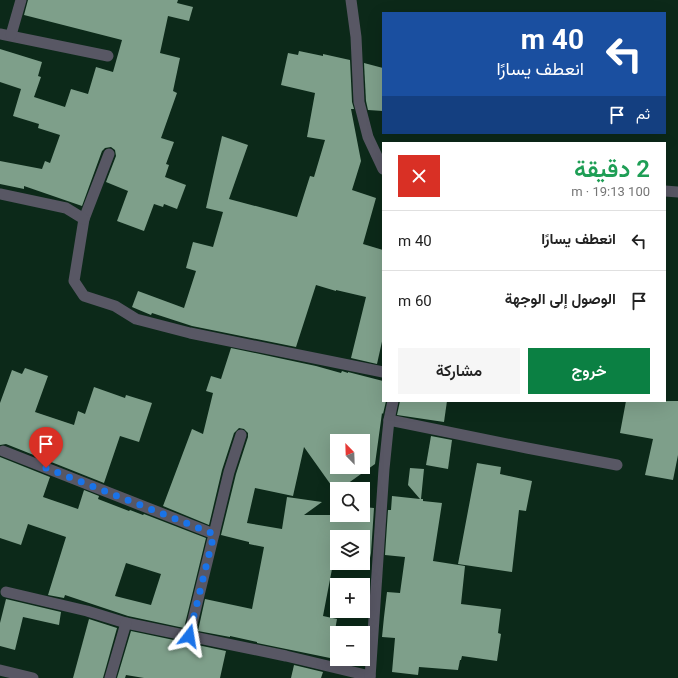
<!DOCTYPE html>
<html lang="ar">
<meta charset="utf-8">
<style>
:root{--surface:#fff;--page:#f6f6f6;--text:#222;--muted:#767676;--line:#e0e0e0;--accent:#0b8043}
body{margin:0;font-family:Roboto,Vazirmatn,sans-serif;background:var(--page);color:var(--text);direction:rtl;height:100vh;display:flex;flex-direction:column;font-size:15px;white-space:nowrap}
*{box-sizing:border-box;margin:0}
p{font-size:13px;color:var(--muted)}
.icon{flex:none;width:22px;height:22px;fill:none;stroke:currentColor;stroke-width:2;stroke-linecap:round;stroke-linejoin:round}
.map{position:relative;flex:1;overflow:hidden;direction:ltr}
.sheet{position:absolute;left:382px;top:142px;width:284px;height:260px;display:flex;flex-direction:column;background:var(--surface);border-radius:0px;box-shadow:0 4px 16px #0002;direction:rtl}
.sheet>*{flex:none}
.guide{position:absolute;left:382px;top:12px;width:284px;height:122px;border-radius:0px;box-shadow:0 4px 16px #0002;direction:rtl;background:#1a4fa0;color:#fff;overflow:hidden}
.needle{width:26px;rotate:337deg}
.fabs{position:absolute;left:330px;top:434px;display:grid;gap:8px}
.fabs a{display:grid;place-items:center;width:40px;height:40px;border-radius:0px;background:var(--surface);box-shadow:0 4px 16px #0002;font-size:20px}
.pin{position:absolute;display:grid;place-items:center;width:34px;height:34px;color:#fff;margin:-41px -17px;border-radius:50% 50% 50% 0;rotate:-45deg;box-shadow:0 0 4px #0007}
.pin .icon{rotate:45deg}
.me{position:absolute;width:44px;margin:-22px;rotate:14deg;stroke-linejoin:round;filter:drop-shadow(0 0 3px #0008)}
.turn{display:flex;align-items:center;gap:14px;height:84px;padding:0 16px;font-size:18px}
.turn .icon{width:52px;height:52px;stroke-width:2.5}
.turn b{display:block;font-size:28px;line-height:34px}
.then{display:flex;align-items:center;height:38px;padding:0 16px;background:#0003;gap:8px;font-size:15px}
.round{display:grid;place-items:center;flex:none;width:42px;height:42px;border-radius:0px;background:var(--page)}
.overview{display:flex;align-items:center;justify-content:space-between;height:68px;padding:0 16px}
h1{font-size:24px;font-weight:600;line-height:30px;color:#1e9e55}
.primary-button{display:flex;gap:8px;margin-top:auto;padding:8px 16px}
.primary-button a{flex:1;height:46px;border-radius:0px;background:var(--accent);color:#fff;font-size:16px;font-weight:600;line-height:46px;text-align:center}
.primary-button a+a{background:var(--page);color:var(--text)}
ul{padding:0;list-style:none}
li{display:flex;align-items:center;gap:12px;height:60px;padding:0 16px;border-top:1px solid var(--line)}
li div{flex:1}
li b{display:block;font-size:15px}
li em{font-style:normal}
.map>svg:first-child{display:block}
.building{fill:#7e9f8a;fill-rule:evenodd}
.lines{fill:none;stroke-linecap:round;stroke-linejoin:round}
.minor{stroke:#585764;stroke-width:11}
.route{stroke:#1a73e8;stroke-width:7;stroke-dasharray:0 12.6}
</style>
<div class="map">
<svg width="678" height="678" viewBox="0 0 678 678">
<rect width="100%" height="100%" fill="#0c2919"/>
<g class="building">
<polygon points="28,0 178,0 177,3 193,7 189,21 168,16 160,53 180,58 173,91 177,93 161,138 174,142 166,164 169,165 165,177 186,185 177,209 164,204 163,207 154,204 144,231 117,221 128,191 106,182 116,156 115,150 111,147 105,148 102,151 82,206 24,186 24,189 0,184 0,161 42,169 45,161 50,163 60,135 38,128 39,124 13,116 21,89 0,82 0,49 42,62 38,76 41,77 34,97 65,107 71,89 88,94 96,67 113,72 122,40 24,15"/>
<polygon points="299,51 323,56 323,54 350,60 352,102 354,109 351,109 361,161 352,190 376,198 363,244 383,250 383,337 377,364 351,358 366,297 336,290 336,291 316,285 296,347 192,326 152,313 151,315 132,307 138,291 184,308 196,271 186,268 193,242 213,247 223,212 206,208 222,136 248,145 229,199 297,217 310,176 314,177 325,140 307,137 315,93 281,85 288,53 298,55"/>
<polygon points="364,63 383,68 383,111 368,110 366,101"/>
<path d="M231,348L316,366L341,373L342,371L348,373V372L383,381V401H386L383,414L382,413L375,464L340,489H337L336,492L304,447L293,496L255,488L247,523L282,529L287,497L322,502L304,515H363V507L374,508L371,553L368,568L339,564L338,570L332,569L323,616L337,619L330,658L257,643V642L230,636V637L198,631L205,599L252,609L264,547L249,544V542L221,535L236,474L248,437V433L244,429L239,428L234,433L222,470L209,525L163,506L192,429L203,434L213,393L206,391L211,376L221,379ZM337,441H363V467H337ZM337,537H363V563H337Z"/>
<polygon points="25,368 48,376 35,412 74,425 78,411 85,414 94,387 125,398 126,395 152,403 139,442 120,436 104,483 6,444 0,445 0,403 12,370 22,374"/>
<polygon points="400,401 447,401 444,422 397,415"/>
<polygon points="626,401 678,401 678,455 673,480 645,475 653,439 620,433"/>
<polygon points="431,436 452,440 448,469 426,465"/>
<path d="M0,457L50,477L43,497L78,509L84,490L99,496L98,499L129,511L130,510L143,515L144,514L206,538L184,628L128,616L65,595L64,598L48,595L66,537L28,524L21,545L0,538ZM126,563L161,574L151,605L115,596Z"/>
<polygon points="477,463 501,467 500,474 532,481 526,511 519,510 512,572 458,564"/>
<polygon points="410,468 424,469 421,499 423,499 423,501 442,503 433,561 465,566 461,604 501,609 498,633 501,634 497,661 462,656 461,660 460,660 458,670 419,667 418,675 392,672 395,638 382,637 384,617 387,592 400,593 405,557 385,555 388,510 391,510 392,496 420,499 408,485"/>
<polygon points="6,599 61,612 59,625 23,617 15,650 0,646 0,623"/>
<polygon points="89,619 117,628 103,678 73,678"/>
<polygon points="131,631 226,651 220,678 144,678 126,675 125,678 117,678"/>
<polygon points="294,665 323,672 321,678 291,678"/>
</g>
<g class="lines">
<g class="minor">
<polyline points="351,0 356,37 359,102 368,137 383,169"/>
<polyline points="0,34 108,56"/>
<polyline points="11,35 21,0"/>
<polyline points="109,154 84,219 74,281 84,296 115,306 136,319 190,333 383,372"/>
<polyline points="665,191 678,192"/>
<polyline points="0,194 66,208 84,219"/>
<polyline points="389,420 527,448 617,465"/>
<polyline points="3,451 214,534 189,636"/>
<polyline points="214,534 229,472 241,435"/>
<polyline points="6,592 87,611 126,623 286,656 370,676"/>
<polyline points="0,670 33,678"/>
<polyline points="110,678 126,623"/>
<polyline points="370,678 384,469 389,420 393,401"/>
</g>
</g>
<g class="lines">
<polyline class="route" points="46,468 214,534 189,636"/>
</g>
</svg>
<div class="fabs">
<a><svg class="needle" viewBox="-14 -14 28 28"><path d="M0-13l5 13h-10z" fill="#e53935"/><path d="M0 13l5-13h-10z" fill="#767676"/></svg></a>
<a><svg class="icon" aria-label="search" viewBox="0 0 24 24"><circle cx="10" cy="10" r="6"/><path d="M15 15l6 6"/></svg></a>
<a><svg class="icon" aria-label="layers" viewBox="0 0 24 24"><path d="M12 4l9 5-9 5-9-5zM3 14l9 5 9-5"/></svg></a>
<a>+</a>
<a>−</a>
</div>
<div class="pin" style="left:46px;top:468px;background:#d93025"><svg class="icon" aria-label="arrive" viewBox="0 0 24 24"><path d="M6 21V4h12l-3 4 3 4H6"/></svg></div>
<svg class="me" style="left:189px;top:636px" viewBox="-20 -20 40 40"><path d="M0-17L14 15 0 8-14 15z" fill="#1a73e8" stroke="#fff" stroke-width="4"/></svg>
<div class="guide">
<div class="turn"><svg class="icon" aria-label="left" viewBox="0 0 24 24"><path d="M17 20v-9H6M10 6l-5 5 5 5"/></svg><div><b>40 m</b>انعطف يسارًا</div></div>
<div class="then">ثم<svg class="icon" aria-label="arrive" viewBox="0 0 24 24"><path d="M6 21V4h12l-3 4 3 4H6"/></svg></div>
</div>
<section class="sheet">
<div class="overview"><div><h1>2 دقيقة</h1><p>100 m · 19:13</p></div><a class="round" style="background:#d93025;color:#fff"><svg class="icon" aria-label="close" viewBox="0 0 24 24"><path d="M6 6l12 12M18 6L6 18"/></svg></a></div>
<ul>
<li><svg class="icon" aria-label="left" viewBox="0 0 24 24"><path d="M17 20v-9H6M10 6l-5 5 5 5"/></svg><div><b>انعطف يسارًا</b></div><em>40 m</em></li>
<li><svg class="icon" aria-label="arrive" viewBox="0 0 24 24"><path d="M6 21V4h12l-3 4 3 4H6"/></svg><div><b>الوصول إلى الوجهة</b></div><em>60 m</em></li>
</ul>
<div class="primary-button"><a>خروج</a><a>مشاركة</a></div>
</section>
</div>
